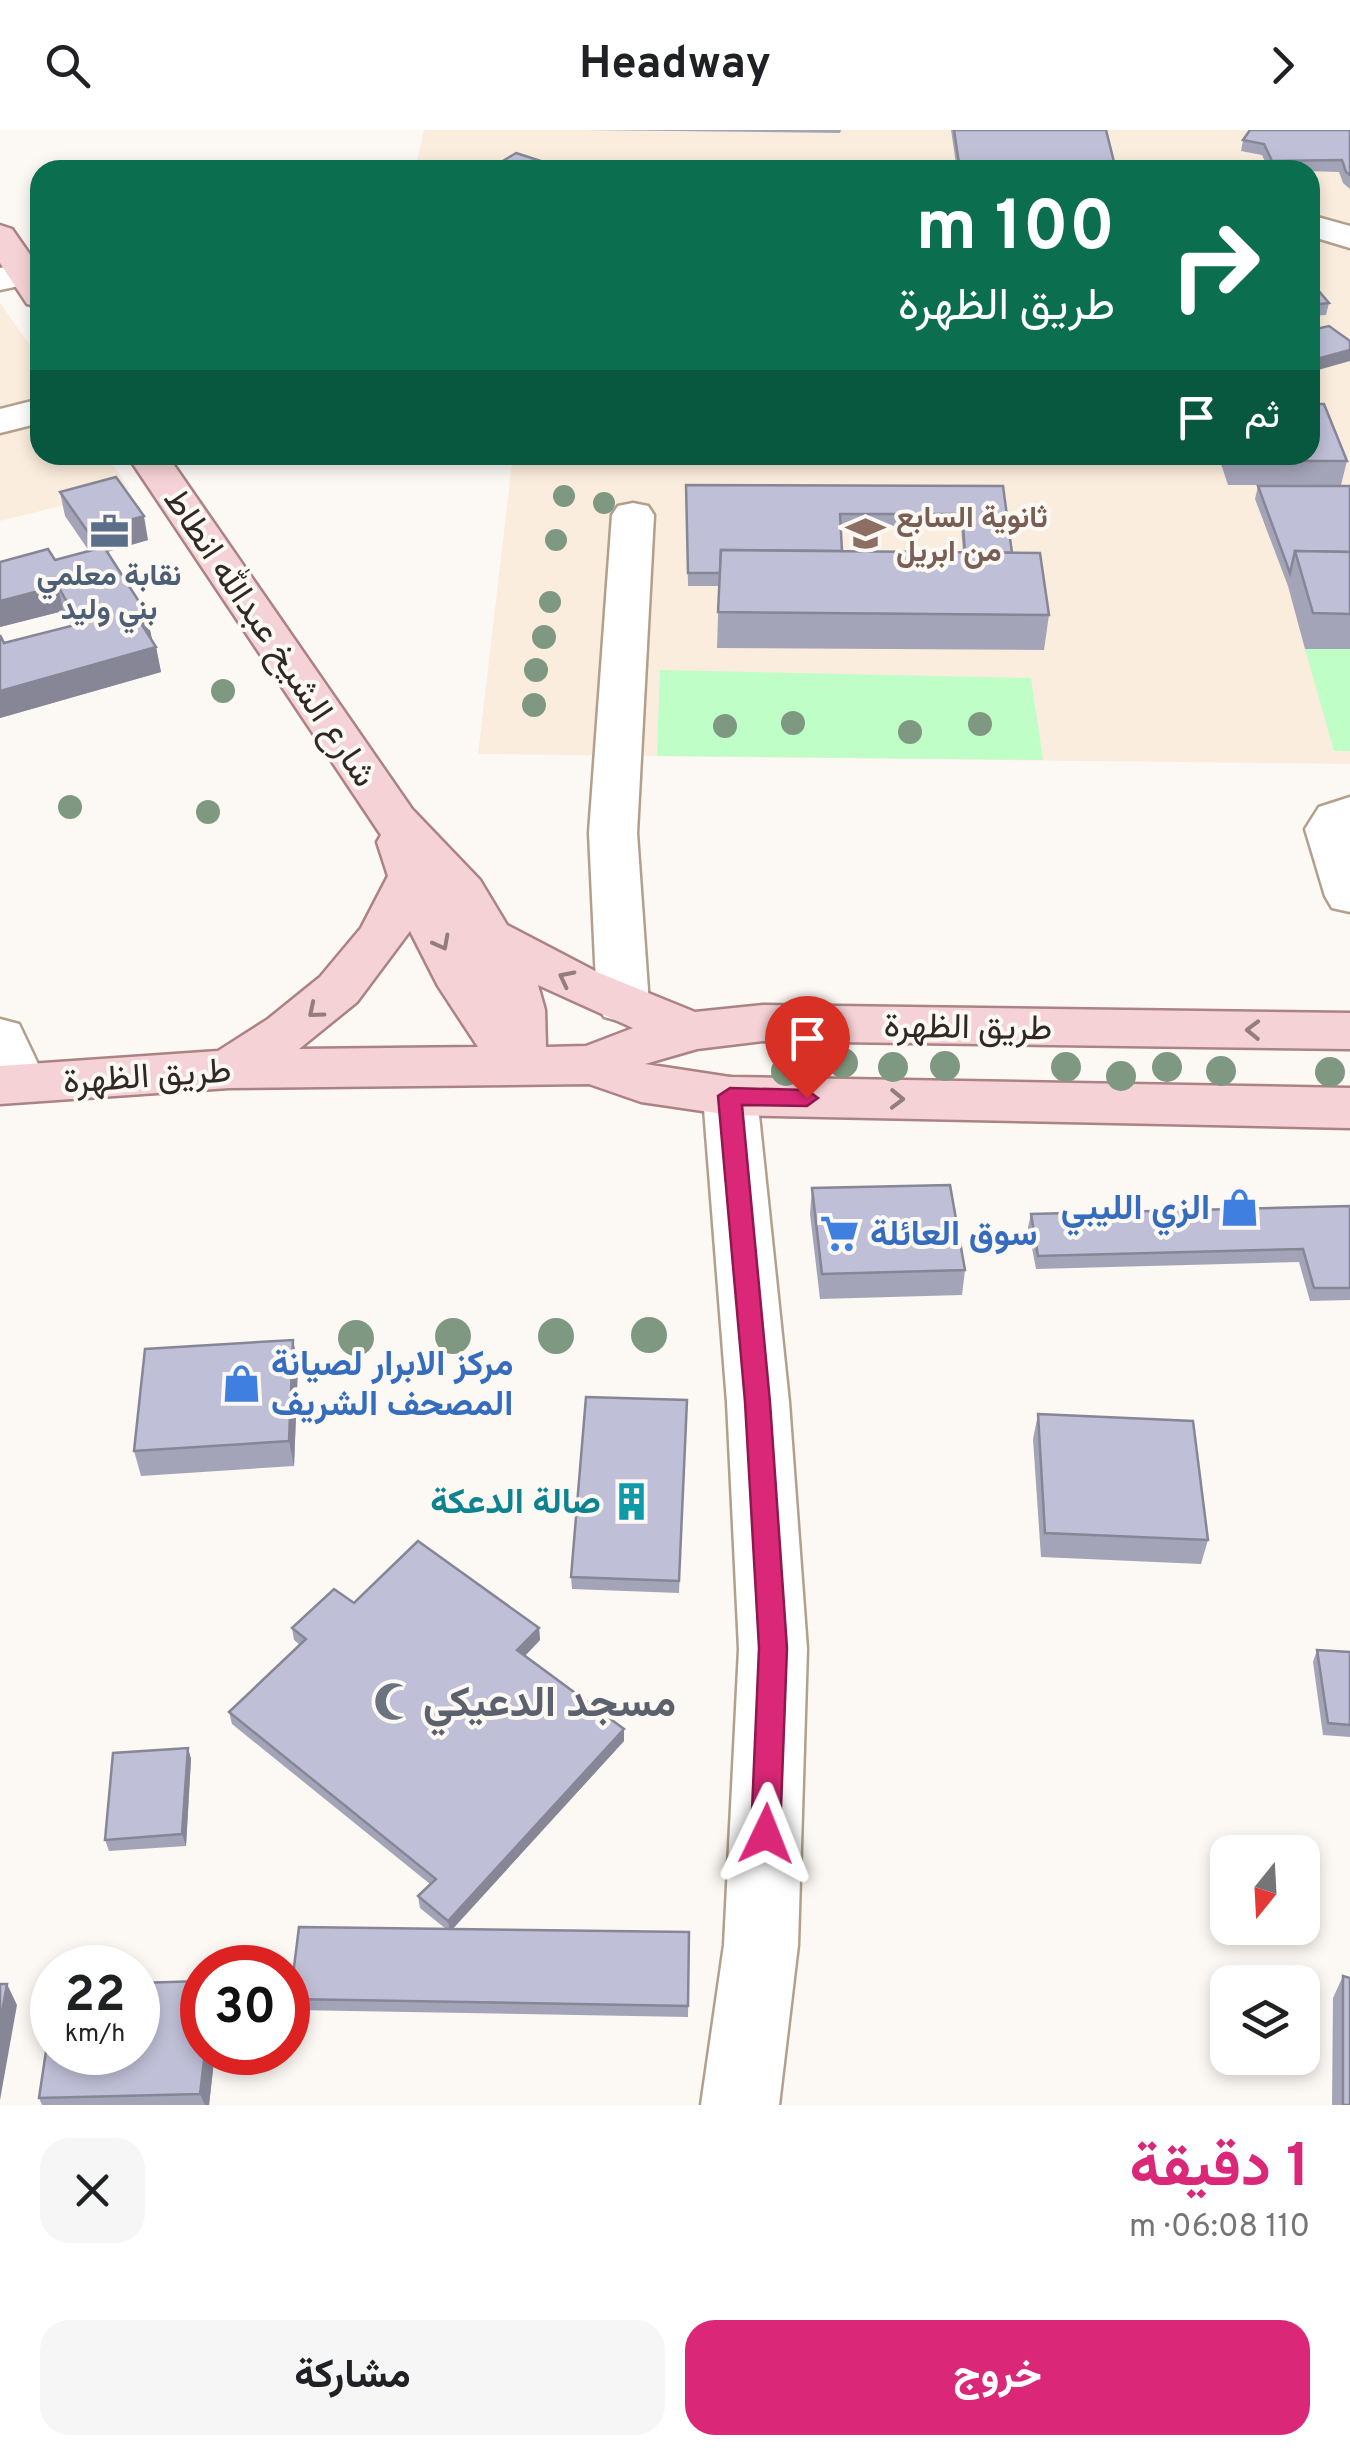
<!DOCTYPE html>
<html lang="ar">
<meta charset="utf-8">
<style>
:root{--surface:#fff;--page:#f6f6f6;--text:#202124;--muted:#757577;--accent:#db2777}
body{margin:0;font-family:Overpass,Vazirmatn,sans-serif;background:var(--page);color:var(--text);direction:rtl;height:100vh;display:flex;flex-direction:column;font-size:38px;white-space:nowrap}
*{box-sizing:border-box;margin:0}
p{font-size:32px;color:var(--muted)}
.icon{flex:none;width:55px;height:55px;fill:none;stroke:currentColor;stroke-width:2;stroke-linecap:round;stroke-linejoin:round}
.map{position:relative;height:1975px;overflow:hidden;direction:ltr}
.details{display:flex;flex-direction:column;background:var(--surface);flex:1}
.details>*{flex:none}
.hud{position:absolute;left:30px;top:30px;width:1290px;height:305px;border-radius:30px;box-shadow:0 5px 15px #0003;direction:rtl;background:#0b6e4f;color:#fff;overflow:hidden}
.needle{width:65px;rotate:198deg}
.tools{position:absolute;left:1210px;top:1705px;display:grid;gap:20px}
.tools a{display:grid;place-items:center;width:110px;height:110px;border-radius:20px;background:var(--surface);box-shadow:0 5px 15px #0003;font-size:50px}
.speed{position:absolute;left:30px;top:1815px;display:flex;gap:20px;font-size:50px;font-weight:700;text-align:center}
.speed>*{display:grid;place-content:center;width:130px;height:130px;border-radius:50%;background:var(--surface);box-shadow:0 5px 15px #0003;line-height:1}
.speed small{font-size:25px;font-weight:400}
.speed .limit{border:15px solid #d22;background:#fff;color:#111}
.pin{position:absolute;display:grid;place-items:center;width:85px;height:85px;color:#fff;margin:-102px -42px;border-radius:50% 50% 50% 0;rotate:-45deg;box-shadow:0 0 10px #0007}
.pin .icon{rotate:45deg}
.me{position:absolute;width:110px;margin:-55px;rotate:2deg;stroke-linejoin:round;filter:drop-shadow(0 0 8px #0008)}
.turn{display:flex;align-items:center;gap:35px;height:210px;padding:0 40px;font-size:45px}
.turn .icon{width:130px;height:130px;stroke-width:2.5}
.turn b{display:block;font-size:70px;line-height:85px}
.then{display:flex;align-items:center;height:95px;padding:0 40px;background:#0003;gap:20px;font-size:38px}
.round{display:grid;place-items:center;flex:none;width:105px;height:105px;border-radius:30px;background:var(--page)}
.head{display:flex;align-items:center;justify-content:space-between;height:170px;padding:0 40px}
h1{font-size:60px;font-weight:700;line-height:75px;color:var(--accent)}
.action{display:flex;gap:20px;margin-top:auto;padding:20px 40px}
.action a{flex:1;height:115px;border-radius:30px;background:var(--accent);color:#fff;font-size:40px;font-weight:700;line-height:115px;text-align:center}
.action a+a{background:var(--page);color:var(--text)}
header{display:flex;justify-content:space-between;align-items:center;height:130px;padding:0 40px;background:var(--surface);font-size:45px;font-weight:700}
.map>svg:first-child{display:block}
.built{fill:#fbeddd}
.green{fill:#bffec6}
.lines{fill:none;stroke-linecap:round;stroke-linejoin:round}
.minor-casing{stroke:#b2a08d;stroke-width:5}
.major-casing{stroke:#ac8384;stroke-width:5}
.minor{fill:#fff;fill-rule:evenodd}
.major{fill:#f5d2d5;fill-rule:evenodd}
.tree{fill:#7f9881}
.wall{fill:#a4a4b9;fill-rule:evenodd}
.shaded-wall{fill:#868696}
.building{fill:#bfbfd7;stroke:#868696;stroke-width:2.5}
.oneway{stroke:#927e7b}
.route{fill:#db2777;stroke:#8e194d;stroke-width:2.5}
.labels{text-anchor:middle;stroke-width:8;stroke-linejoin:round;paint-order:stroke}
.far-education-label{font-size:30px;font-weight:bold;fill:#785e54;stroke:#fcf8f4;text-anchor:start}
.far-service-label{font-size:30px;font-weight:bold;fill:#4e5e75;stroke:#fcf8f4}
.street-label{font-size:35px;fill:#302921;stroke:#fcf8f4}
.shop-label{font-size:35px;font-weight:bold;fill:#366cbe;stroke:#fcf8f4;text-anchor:start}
.culture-label{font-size:35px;font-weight:bold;fill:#0d838f;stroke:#fcf8f4;text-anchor:end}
.near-worship-label{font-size:42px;font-weight:bold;fill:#5b616d;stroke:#fcf8f4;text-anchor:start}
</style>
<header><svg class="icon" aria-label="forward" viewBox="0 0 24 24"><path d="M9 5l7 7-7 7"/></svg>Headway<svg class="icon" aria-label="search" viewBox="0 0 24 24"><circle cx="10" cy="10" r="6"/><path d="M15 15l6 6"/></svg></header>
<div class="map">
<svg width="1350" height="1975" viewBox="0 0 1350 1975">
<rect width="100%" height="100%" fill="#fcf8f4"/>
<g class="built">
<polygon points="424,0 1350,0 1350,634 478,624 513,325 1310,325 1310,40 415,40"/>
<polygon points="0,173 40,230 40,325 106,325 130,359 0,391"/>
</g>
<g class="green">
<polygon points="1305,519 1350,519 1350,621 1334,621"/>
<polygon points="660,540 1031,548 1043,630 657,626"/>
</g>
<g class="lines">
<defs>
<g id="minor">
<polygon points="1310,85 1350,96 1350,118 1310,106"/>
<polygon points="25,133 38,136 38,152 0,160 0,138"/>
<polygon points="40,269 40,293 0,303 0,279"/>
<polygon points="633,373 648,376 654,385 637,703 649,874 642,887 623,892 604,887 597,874 589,703 612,385 618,376"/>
<polygon points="1350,667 1350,782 1332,778 1325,766 1305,699 1319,677"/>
<polygon points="0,889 19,894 47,953 39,967 20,972 0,965"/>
<polygon points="730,947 749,952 757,966 789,1272 807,1519 798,1815 779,1975 701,1975 724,1815 739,1519 727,1272 703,966 711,952"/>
</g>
<g id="major">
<polygon points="0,95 12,99 40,139 40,177 27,174 0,133"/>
<path d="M127,325H167L412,679L480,750L507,795L599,843L695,882L763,875L1350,883V919L763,911L697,919L645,934L730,947L1350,958V998L730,985L641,972L589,954L229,958L0,974V936L218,921L268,889L320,847L361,798L388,746L377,712L381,705ZM410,801L438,856L478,917L299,919L357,872ZM538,855L633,898L586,916L546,917L545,880Z"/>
</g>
</defs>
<use href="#minor" class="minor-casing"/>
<use href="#major" class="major-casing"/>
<use href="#minor" class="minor"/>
<use href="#major" class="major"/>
</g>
<g class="tree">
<circle cx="564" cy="366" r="11"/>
<circle cx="604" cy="373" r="11"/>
<circle cx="556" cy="410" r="11"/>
<circle cx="550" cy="472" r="11"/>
<circle cx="544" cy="507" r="12"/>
<circle cx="536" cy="540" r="12"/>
<circle cx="223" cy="561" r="12"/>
<circle cx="534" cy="575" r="12"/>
<circle cx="793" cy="593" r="12"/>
<circle cx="980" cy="594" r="12"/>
<circle cx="725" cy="596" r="12"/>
<circle cx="910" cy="602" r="12"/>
<circle cx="70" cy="677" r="12"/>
<circle cx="208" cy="682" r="12"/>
<circle cx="843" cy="933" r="15"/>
<circle cx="945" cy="936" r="15"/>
<circle cx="893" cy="937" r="15"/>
<circle cx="1066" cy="937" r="15"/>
<circle cx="1167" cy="937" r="15"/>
<circle cx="786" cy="941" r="15"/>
<circle cx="1221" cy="941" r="15"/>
<circle cx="1330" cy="942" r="15"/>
<circle cx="1121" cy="946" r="15"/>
<circle cx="649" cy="1205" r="18"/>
<circle cx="453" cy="1206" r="18"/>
<circle cx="556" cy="1206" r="18"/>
<circle cx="356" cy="1208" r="18"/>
</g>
<g class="wall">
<polygon points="584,0 841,0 840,3"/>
<polygon points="951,0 1106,0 1116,40 957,40"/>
<polygon points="1350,0 1350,59 1343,53 1339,42 1269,40 1262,25 1241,21 1243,10"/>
<polygon points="1310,152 1329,173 1326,185 1310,186"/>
<polygon points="1218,325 1310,325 1347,331 1341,355 1228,355"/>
<path d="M686,355L1003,356L1012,423L1049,485L1044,520L717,518L719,456H688ZM840,396H961L963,422L842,421Z"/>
<polygon points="1258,356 1350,356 1350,519 1305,519 1288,456 1255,369"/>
<polygon points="60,362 148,410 107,422 147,484 151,509 156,517 161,542 0,588 0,505 4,513 72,496 63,481 0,497 55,430 89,421 65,386"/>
<polygon points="812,1058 965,1140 962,1165 820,1169 810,1084"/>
<polygon points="1350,1076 1350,1170 1310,1171 1299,1132 1036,1139 1028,1097 1031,1084"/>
<polygon points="293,1210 298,1235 294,1336 141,1346 134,1321"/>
<polygon points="687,1270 679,1463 572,1459 571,1447"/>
<polygon points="1038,1284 1208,1410 1201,1434 1041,1427 1033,1309"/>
<polygon points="354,1473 539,1498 540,1510 525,1526 624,1599 624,1611 452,1799 689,1802 688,1887 293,1880 290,1869 446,1799 420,1778 418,1766 430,1754 232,1594 229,1582 300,1515 294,1510 292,1498"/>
<polygon points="1317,1520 1350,1522 1350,1607 1323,1605 1313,1532"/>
<polygon points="188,1618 191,1629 186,1716 109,1721 105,1710"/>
<polygon points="1343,1846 1350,1975 1332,1975 1333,1868"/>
<polygon points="202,1922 215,1922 209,1975 42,1975 39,1968"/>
</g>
<g class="shaded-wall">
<polygon points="544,32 544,40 529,40"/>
<polygon points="1316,121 1314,132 1310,136 1310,126"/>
<polygon points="1350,220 1350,231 1311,242 1313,230"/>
<polygon points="144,386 148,410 93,426 88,402"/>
<polygon points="58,456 63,481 0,497 0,471"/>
<polygon points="147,484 152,509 142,512 137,487"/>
<polygon points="156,517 161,542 0,588 0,561"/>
<polygon points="293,1210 298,1235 294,1336 289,1311"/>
<polygon points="539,1498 540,1510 518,1533 517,1520"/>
<polygon points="624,1599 624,1611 450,1802 448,1791"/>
<polygon points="188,1618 191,1629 186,1716 182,1704"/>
<polygon points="7,1854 17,1875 0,1970 0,1893"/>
<polygon points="205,1922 215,1922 209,1975 205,1975 200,1964"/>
</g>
<g class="building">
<polygon points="954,0 1106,0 1116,40 960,40"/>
<polygon points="1250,0 1350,0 1350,45 1346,42 1342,30 1272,31 1264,14 1243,10"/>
<polygon points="516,23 544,32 529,40 488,40"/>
<polygon points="1310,152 1312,153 1329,173 1310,175"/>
<polygon points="1310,195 1316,199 1329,196 1350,211 1350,220 1313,230 1310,227"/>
<polygon points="1310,274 1324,274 1347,331 1233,331 1231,325 1310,325"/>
<polygon points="116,347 144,386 88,402 60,362"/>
<polygon points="686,355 1003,356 1012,423 965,422 962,384 840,384 842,421 721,420 720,443 688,443"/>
<polygon points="1258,356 1350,356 1350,422 1295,421 1290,443"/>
<polygon points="104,417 147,484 137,487 156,517 0,561 0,505 4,513 79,494 58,456 0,471 0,432 48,419 55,430"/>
<polygon points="721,420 1040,423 1049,485 718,482"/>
<polygon points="1295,421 1350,422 1350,484 1313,483"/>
<polygon points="950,1055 965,1140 822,1144 812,1058"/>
<polygon points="1350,1076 1350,1158 1314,1158 1303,1119 1038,1126 1031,1084"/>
<polygon points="293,1210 289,1311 134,1321 145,1219"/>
<polygon points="586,1267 687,1270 679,1451 571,1447"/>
<polygon points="1038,1284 1193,1291 1208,1410 1045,1403"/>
<polygon points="418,1411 539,1498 517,1520 624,1599 448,1791 418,1766 436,1749 229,1582 306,1509 292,1498 334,1459 354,1473"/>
<polygon points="1317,1520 1350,1522 1350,1595 1328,1593"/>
<polygon points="188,1618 182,1704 105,1710 113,1623"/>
<polygon points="299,1797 689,1802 688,1876 290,1869"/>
<polygon points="1343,1846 1350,1848 1350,1975 1343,1975"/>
<polygon points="202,1851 202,1922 205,1922 200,1964 39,1968 52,1881 52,1922 138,1922 138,1853"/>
<polygon points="0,1854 7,1854 0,1893"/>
</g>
<defs><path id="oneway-chevron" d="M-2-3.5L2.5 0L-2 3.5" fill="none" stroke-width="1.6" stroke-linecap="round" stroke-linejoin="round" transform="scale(2.5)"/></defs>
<g class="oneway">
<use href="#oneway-chevron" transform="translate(442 813) rotate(62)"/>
<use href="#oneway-chevron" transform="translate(566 848) rotate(-153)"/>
<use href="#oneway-chevron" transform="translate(315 881) rotate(140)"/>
<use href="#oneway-chevron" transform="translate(1253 900) rotate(-179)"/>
<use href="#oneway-chevron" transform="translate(897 969) rotate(1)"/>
</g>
<polygon class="route" points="730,958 807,960 818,968 807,976 742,975 770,1272 787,1518 780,1704 776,1714 766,1718 755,1714 751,1704 759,1518 745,1272 718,966"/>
<defs>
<symbol id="office-bare" viewBox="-9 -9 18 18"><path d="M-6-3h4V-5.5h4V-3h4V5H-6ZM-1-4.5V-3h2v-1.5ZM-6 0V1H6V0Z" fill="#5c6f8a" stroke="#fcf8f4" stroke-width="2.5" paint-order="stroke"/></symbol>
<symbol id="school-bare" viewBox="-9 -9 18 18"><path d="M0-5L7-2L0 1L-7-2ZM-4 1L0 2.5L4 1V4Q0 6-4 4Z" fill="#8d6e63" stroke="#fcf8f4" stroke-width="2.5" paint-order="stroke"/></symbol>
<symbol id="shop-bare" viewBox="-9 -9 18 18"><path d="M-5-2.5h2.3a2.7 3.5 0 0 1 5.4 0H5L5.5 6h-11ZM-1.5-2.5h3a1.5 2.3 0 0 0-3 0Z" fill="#3f7fe0" stroke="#fcf8f4" stroke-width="2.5" paint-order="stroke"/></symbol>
<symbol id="supermarket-bare" viewBox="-9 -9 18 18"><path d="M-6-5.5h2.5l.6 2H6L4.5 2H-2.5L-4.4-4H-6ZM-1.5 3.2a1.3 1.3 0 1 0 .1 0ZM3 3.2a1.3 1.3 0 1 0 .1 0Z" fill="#3f7fe0" stroke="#fcf8f4" stroke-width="2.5" paint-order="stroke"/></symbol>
<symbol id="building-bare" viewBox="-9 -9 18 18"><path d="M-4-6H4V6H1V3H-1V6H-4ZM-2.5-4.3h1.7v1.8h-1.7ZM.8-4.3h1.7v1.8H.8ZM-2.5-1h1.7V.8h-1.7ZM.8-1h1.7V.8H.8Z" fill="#0f9aa8" stroke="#fcf8f4" stroke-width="2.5" paint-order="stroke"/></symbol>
<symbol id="mosque-bare" viewBox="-9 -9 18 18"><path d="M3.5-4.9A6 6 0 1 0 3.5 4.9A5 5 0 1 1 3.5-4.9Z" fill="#6b7280" stroke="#fcf8f4" stroke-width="2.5" paint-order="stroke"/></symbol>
</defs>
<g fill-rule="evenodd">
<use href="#office-bare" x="82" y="374" width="55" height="55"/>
<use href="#school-bare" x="838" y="376" width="55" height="55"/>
<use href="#shop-bare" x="1212" y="1050" width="55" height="55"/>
<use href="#supermarket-bare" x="812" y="1076" width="55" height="55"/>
<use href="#shop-bare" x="214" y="1226" width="55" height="55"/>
<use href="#building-bare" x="604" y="1344" width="55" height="55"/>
<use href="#mosque-bare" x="366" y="1544" width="55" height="55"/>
</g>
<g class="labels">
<g class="far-education-label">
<text x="896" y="397">ثانوية السابع<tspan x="896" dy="34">من ابريل</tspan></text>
</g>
<g class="far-service-label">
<text x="109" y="455">نقابة معلمي<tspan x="109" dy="34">بني وليد</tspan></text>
</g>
<g class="street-label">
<text transform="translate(271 507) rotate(56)" y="12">شارع الشيخ عبدالله انطاط</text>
<text transform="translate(968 896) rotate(1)" y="12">طريق الظهرة</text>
<text transform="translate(147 945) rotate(-4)" y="12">طريق الظهرة</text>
</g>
<g class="shop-label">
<text x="1210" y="1089" text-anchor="end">الزي الليبي</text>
<text x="870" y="1115">سوق العائلة</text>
<text x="271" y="1245">مركز الابرار لصيانة<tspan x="271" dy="40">المصحف الشريف</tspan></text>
</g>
<g class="culture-label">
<text x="601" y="1383">صالة الدعكة</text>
</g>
<g class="near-worship-label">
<text x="423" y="1586">مسجد الدعيكي</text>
</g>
</g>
</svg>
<div class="tools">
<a><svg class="needle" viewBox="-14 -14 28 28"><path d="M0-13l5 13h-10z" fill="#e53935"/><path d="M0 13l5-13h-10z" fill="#757577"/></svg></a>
<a><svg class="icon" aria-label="layers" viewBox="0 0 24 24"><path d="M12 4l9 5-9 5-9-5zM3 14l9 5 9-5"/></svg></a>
</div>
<div class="speed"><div>22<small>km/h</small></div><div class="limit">30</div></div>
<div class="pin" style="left:807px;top:968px;background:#d93025"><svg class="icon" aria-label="arrive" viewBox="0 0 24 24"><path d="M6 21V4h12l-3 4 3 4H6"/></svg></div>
<svg class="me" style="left:766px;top:1704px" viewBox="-20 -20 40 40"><path d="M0-17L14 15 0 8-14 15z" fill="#db2777" stroke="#fff" stroke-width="4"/></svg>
<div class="hud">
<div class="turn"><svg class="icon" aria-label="right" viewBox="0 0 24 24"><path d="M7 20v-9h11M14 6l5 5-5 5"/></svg><div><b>100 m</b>طريق الظهرة</div></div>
<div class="then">ثم<svg class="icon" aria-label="arrive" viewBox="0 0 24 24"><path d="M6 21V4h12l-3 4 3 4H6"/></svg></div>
</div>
</div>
<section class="details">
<div class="head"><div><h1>1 دقيقة</h1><p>110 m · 06:08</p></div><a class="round"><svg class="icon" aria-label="close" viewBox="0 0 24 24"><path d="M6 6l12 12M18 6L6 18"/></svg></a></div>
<div class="action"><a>خروج</a><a>مشاركة</a></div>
</section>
